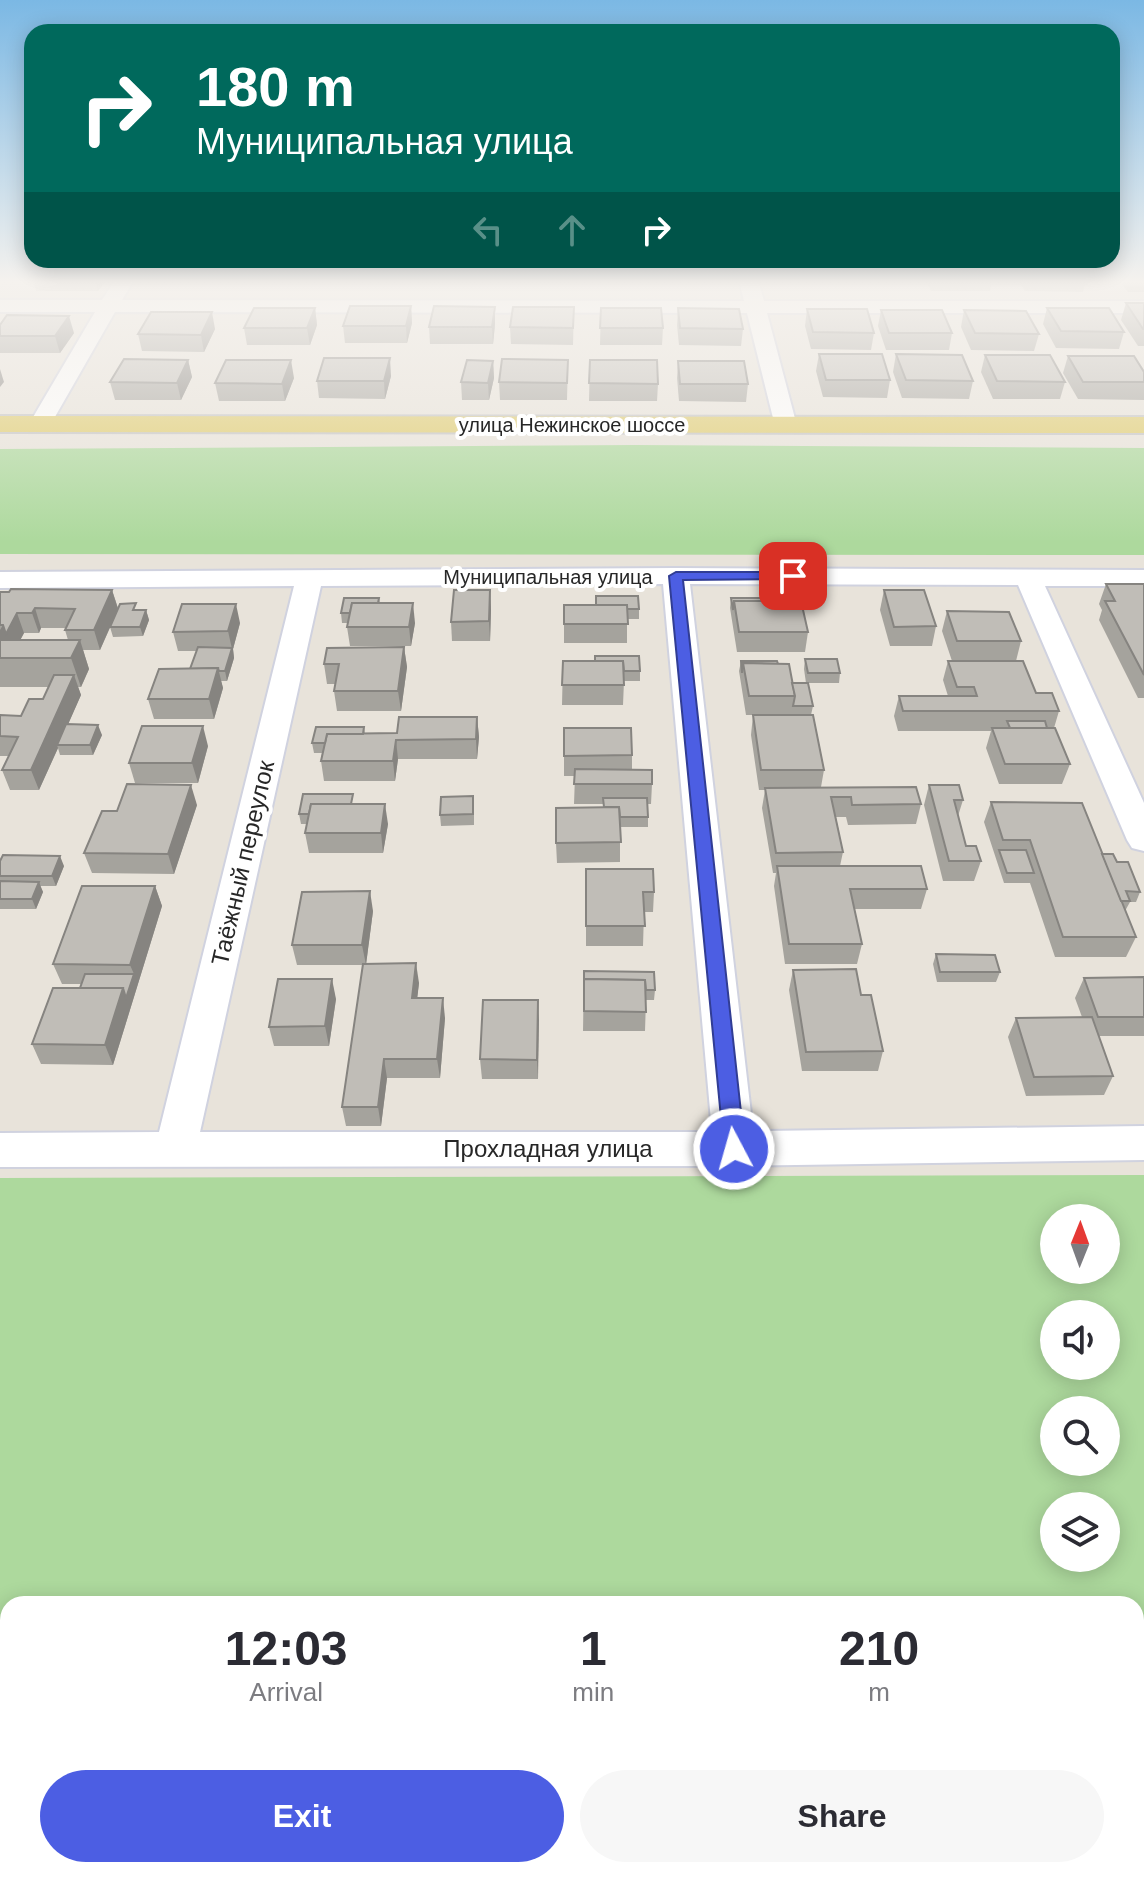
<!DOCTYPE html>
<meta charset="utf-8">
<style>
:root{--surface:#fff;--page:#f7f7f7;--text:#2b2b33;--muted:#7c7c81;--accent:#4c5ee3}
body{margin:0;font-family:Arial,sans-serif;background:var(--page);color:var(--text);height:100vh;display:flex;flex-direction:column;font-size:30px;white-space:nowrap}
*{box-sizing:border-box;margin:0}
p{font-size:26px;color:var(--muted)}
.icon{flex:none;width:44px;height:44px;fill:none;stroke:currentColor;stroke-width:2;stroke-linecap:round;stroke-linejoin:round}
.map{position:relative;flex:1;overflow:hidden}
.details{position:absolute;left:0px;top:1596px;width:1144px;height:282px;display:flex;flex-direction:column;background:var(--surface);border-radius:24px 24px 0 0;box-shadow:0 4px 20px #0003}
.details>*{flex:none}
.guide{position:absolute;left:24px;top:24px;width:1096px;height:244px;border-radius:24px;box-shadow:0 4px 20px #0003;background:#00695c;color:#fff;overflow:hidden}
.needle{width:52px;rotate:1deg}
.buttons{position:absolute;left:1040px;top:1204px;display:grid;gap:16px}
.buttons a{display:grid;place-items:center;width:80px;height:80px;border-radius:50%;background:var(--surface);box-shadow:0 4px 20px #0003;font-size:40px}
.pin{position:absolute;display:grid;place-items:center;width:68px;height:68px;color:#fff;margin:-34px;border-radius:16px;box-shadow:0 4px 12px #0006}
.me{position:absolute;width:88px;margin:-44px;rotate:354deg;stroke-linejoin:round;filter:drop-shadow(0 0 6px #0008)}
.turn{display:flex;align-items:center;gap:28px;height:168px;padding:0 40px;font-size:36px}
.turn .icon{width:104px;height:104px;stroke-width:2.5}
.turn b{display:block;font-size:56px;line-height:68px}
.lanes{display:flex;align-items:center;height:76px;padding:0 40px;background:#0003;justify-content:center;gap:40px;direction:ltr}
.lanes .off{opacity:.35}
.eta{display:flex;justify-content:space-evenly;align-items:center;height:136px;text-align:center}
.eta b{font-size:48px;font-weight:700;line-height:56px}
.button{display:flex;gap:16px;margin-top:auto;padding:16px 40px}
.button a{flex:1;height:92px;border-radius:48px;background:var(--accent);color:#fff;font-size:32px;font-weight:700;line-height:92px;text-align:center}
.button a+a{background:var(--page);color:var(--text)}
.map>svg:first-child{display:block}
.green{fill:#add99d;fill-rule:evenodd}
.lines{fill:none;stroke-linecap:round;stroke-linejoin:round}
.minor-casing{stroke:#d0d2df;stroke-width:4}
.major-casing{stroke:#c3c3c3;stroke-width:4}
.minor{fill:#fff;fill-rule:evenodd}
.major{fill:#dfcb69;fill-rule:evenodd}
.wall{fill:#a5a39d;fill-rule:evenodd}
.shaded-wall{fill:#868480}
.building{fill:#c0bdb7;stroke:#868480;stroke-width:2}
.route{fill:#4c5ee3;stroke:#313d94;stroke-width:2}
.labels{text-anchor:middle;stroke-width:8;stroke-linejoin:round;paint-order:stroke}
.far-street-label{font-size:20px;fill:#272727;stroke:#fff}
.street-label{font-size:24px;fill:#272727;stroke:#fff}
</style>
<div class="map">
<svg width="1144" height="1877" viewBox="0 0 1144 1877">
<rect width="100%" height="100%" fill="#e8e3da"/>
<g class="green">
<polygon points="635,445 1144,448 1144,555 0,554 0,449"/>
<path d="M1144,1175V1877H0V1178ZM1054,1218H1106V1270H1054ZM1054,1314H1106V1366H1054ZM1054,1410H1106V1462H1054ZM1054,1506H1106V1558H1054ZM8,1604H1136V1870H8Z"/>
</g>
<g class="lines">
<defs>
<g id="minor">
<polygon points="115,280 134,280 122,300 744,301 739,280 758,280 764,301 1144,301 1144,313 767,313 797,426 794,431 778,431 775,426 747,313 115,312 48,429 32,429 29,424 95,312 0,312 0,300 102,300"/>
<path d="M676,568L1144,570V586H1045L1144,803V851L1132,848L1127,840L1018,585L690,584L753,1131L1144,1126V1160L734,1166L0,1167V1133L159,1132L294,586L0,588V572ZM663,584L712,1132H200L321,586Z"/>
</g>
<polygon id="major" points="0,416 1144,417 1144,433 0,432"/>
</defs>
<use href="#minor" class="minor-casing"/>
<use href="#major" class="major-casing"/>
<use href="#minor" class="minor"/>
<use href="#major" class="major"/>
</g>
<g class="wall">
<polygon points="33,280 106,280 98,291 36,291"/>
<polygon points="178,280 240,280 239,281 179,281"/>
<polygon points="256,280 312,280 312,282 257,281"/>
<polygon points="333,280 395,280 394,282 333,282"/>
<polygon points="415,280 473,280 472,283 415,282"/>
<rect x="508" y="280" width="64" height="3"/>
<rect x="587" y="280" width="57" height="1"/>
<polygon points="669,280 727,280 727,282 669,281"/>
<polygon points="926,280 992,280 990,291 931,291"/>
<polygon points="1018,280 1086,280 1083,292 1025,291"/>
<polygon points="1119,280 1144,280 1144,292 1128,292"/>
<polygon points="1126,303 1144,303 1144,346 1138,346 1121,320"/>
<polygon points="411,306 412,323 407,343 345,343 343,326"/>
<polygon points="574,307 573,345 511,344 510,327"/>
<polygon points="315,308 317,325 310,345 247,345 244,328"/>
<polygon points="601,308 663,328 662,345 600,345"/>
<polygon points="678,308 743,329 741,346 679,345 677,325"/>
<polygon points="1047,308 1124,332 1119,349 1056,348 1043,324"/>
<polygon points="807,309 874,333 871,350 811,349 805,326"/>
<polygon points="881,310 952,333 949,350 886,350 878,326"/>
<polygon points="964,310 1039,334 1034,351 971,350 961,327"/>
<polygon points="495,324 493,344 430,344 429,327"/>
<polygon points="0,325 74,333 60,353 0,353"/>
<polygon points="215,329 204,352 142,351 138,334"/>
<polygon points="819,354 890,380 887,398 823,397 816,371"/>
<polygon points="896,354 973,381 969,399 902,398 893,372"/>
<polygon points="985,355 1065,382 1060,399 993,399 981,372"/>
<polygon points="1068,356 1144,372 1144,400 1078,399 1063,373"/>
<polygon points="188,360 192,377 181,400 115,400 110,382"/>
<polygon points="568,360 567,400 500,400 499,382"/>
<polygon points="590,360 658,384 657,401 589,401"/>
<polygon points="493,361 494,378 489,400 462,400 461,382"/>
<polygon points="678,361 748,384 746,402 679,401 677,378"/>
<polygon points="391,376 385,399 319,398 317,381"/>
<polygon points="294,378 285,401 219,401 215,383"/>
<polygon points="1106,584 1144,584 1144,698 1138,698 1099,620 1102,610 1099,604"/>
<path d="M112,590L118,608L146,610L149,620L143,636L113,637L110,627L113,621L100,650H83L89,669L81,687H78L81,695L68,724L102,735L93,755H60L58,748L39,790H10L2,770L9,756H0V715L21,716L43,699L49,687H0V592ZM41,628H66L65,630L68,640H20L24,633H39Z"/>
<polygon points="490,590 491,610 490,641 452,641 451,622"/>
<polygon points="884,590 936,626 932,646 890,646 880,610"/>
<polygon points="379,598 380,603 415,623 411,646 350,646 347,627 348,623 342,623 341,613"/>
<polygon points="731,598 789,601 808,632 805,652 737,652 730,608"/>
<polygon points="564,605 639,609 639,619 627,619 627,643 564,643"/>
<polygon points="947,611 1021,641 1016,661 1036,693 1059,711 1054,728 1070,764 1062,784 999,784 986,748 991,731 898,731 894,716 899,696 948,696 943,680 948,661 952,661 942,631"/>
<polygon points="240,623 233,649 234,658 227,681 221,681 223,688 214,719 154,719 148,699 190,669 197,651 178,651 173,632"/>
<polygon points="404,647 407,667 401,711 337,711 334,691 336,684 327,684 324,664"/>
<polygon points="805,659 840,673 839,683 806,683 804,669"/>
<polygon points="563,661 640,671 640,681 624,681 623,705 562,705"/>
<polygon points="741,661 778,664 792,683 813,706 811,715 824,770 821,787 921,804 916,824 848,825 846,817 836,817 843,852 840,866 927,889 921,909 854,909 862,944 857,964 785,964 774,886 776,873 773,873 762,808 765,790 759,790 751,735 753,715 746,715 739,671"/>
<polygon points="477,717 479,737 477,759 398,759 395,781 324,781 321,761 322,753 314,753 312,743 364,727 365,734 397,733"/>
<polygon points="564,728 632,755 632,770 652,784 651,804 648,804 648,827 620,827 620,862 557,863 556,843 603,807 603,804 574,804 575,776 564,776"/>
<polygon points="208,746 198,783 135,783 129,763"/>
<polygon points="929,785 963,800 958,816 966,846 981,861 974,881 943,881 924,805"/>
<polygon points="991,802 1102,854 1117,862 1140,892 1136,902 1130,902 1125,911 1136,937 1126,957 1055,957 1030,883 1004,883 984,822"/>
<polygon points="354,804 388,824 383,853 309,853 305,833 307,824 301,824 299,814"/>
<polygon points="197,805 174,874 92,873 84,853"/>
<polygon points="474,806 474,825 441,826 440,815"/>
<polygon points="0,861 64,866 56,886 40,886 43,892 36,909 0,909"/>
<polygon points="586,869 654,892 653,912 644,912 643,946 586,946"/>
<polygon points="155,886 162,906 113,1065 41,1064 32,1044 80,988 81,984 62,984 53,964"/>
<polygon points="373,911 366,964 419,983 417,998 445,1018 440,1078 387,1078 381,1126 346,1126 342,1107 363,965 297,965 292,945"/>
<polygon points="936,954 1000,972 996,982 937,982 933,964"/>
<polygon points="793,970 883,1051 878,1071 802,1071 789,990"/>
<polygon points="584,971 655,990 654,1000 646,1000 645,1031 583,1031"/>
<polygon points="1144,977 1144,1036 1099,1036 1113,1076 1104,1095 1026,1096 1008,1037 1016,1018 1082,1017 1075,998 1084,978"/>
<polygon points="336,999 329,1046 274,1046 269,1027"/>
<polygon points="538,1000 538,1079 482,1079 480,1059"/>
</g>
<g class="shaded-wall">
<polygon points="95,280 106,280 98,291"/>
<polygon points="411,306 412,323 407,343 406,326"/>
<polygon points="495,307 495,324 493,344 492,327"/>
<polygon points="315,308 317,325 310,345 307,328"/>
<polygon points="212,312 215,329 204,352 201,335"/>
<polygon points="69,316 74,333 60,353 55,336"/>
<polygon points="390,358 391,376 385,399 384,381"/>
<polygon points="188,360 192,377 181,400 177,383"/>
<polygon points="291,360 294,378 285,401 282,384"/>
<polygon points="493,361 494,378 489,400 488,383"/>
<polygon points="0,369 4,382 0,387"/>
<polygon points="112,590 118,609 100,650 94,630"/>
<polygon points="490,590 491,610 490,641 489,621"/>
<polygon points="413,603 415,623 411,646 409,627"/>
<polygon points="236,604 240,623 233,649 234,658 227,681 225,671 232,649 228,631"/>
<polygon points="35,608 41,628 39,633 32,613"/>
<polygon points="146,610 149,620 143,636 140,627"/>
<polygon points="17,613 24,633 11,658 0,654 0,630 3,625"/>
<polygon points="80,640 89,669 81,687 71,658"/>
<polygon points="404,647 407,667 401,711 398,691"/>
<polygon points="218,668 223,688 214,719 209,699"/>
<polygon points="74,675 81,695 59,745 57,745 58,748 39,790 31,770"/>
<polygon points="477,717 479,737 477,759 476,739"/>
<polygon points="98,725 102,735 93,755 90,745"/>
<polygon points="203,726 208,746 198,783 192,763"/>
<polygon points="396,740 398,759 395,781 393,761"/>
<polygon points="191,785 197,805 174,874 168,854"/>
<polygon points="385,804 388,824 383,853 381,833"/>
<polygon points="60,856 64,866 56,886 52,876"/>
<polygon points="39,882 43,892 36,909 32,899"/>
<polygon points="155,886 162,906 113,1065 105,1045 123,988 134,974 130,965"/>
<polygon points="370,891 373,911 366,965 362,945"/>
<polygon points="416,963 419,983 415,1018 412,998"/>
<polygon points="332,979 336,999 329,1046 325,1026"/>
<polygon points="443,998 445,1018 440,1078 437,1059"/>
<polygon points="538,1000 539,1020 538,1079 537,1060"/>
<polygon points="384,1059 387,1078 381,1126 378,1107"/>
</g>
<g class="building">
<polygon points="1126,303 1144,303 1144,329 1143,329"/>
<polygon points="350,306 411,306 406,326 343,326"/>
<polygon points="434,306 495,307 492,327 429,327"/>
<polygon points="513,307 574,307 573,328 510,327"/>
<polygon points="254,308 315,308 307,328 244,328"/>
<polygon points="601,308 661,308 663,328 600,328"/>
<polygon points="678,308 739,309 743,329 680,328"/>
<polygon points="1047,308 1109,308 1124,332 1061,331"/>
<polygon points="807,309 867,309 874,333 813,332"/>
<polygon points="881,310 942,310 952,333 889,333"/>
<polygon points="964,310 1026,311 1039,334 975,333"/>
<polygon points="151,312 212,312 201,335 138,334"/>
<polygon points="7,315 69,316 55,336 0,336 0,325"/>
<polygon points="819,354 882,354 890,380 826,380"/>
<polygon points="896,354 962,355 973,381 906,380"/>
<polygon points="985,355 1050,355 1065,382 997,381"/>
<polygon points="1068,356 1134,356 1144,372 1144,382 1083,382"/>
<polygon points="324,358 390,358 384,381 317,381"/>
<polygon points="124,359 188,360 177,383 110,382"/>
<polygon points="502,359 568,360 567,383 499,382"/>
<polygon points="226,360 291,360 282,384 215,383"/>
<polygon points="467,360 493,361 488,383 461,382"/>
<polygon points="590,360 657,360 658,384 589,383"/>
<polygon points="678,361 744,361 748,384 680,384"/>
<polygon points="1106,584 1144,584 1144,675 1105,601 1115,601"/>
<polygon points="11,589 112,590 94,630 65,630 75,609 35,608 32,613 17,613 6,634 3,625 0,625 0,592 9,592"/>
<polygon points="454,590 490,590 489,621 451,622"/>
<polygon points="884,590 924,590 936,626 894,627"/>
<polygon points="596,596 638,596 639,609 627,609 627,605 596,605"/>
<polygon points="344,598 379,598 378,603 352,603 350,613 341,613"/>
<polygon points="731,598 789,598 789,601 734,601 733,610"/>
<polygon points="734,601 801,601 808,632 739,632"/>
<polygon points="136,603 133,610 146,610 140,627 110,627 120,604"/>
<polygon points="352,603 413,603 409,627 347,627"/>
<polygon points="182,604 236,604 228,631 173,632"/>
<polygon points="564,605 627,605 628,624 564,624"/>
<polygon points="947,611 1009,612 1021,641 957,641"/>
<polygon points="0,640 80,640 71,658 0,658"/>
<polygon points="198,647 232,648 225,671 219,671 218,668 190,669"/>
<polygon points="404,647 398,691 334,691 339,664 324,664 327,648"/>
<polygon points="595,656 639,656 640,671 624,671 623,661 595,661"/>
<polygon points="805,659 837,659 840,673 808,673"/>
<polygon points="563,661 623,661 624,685 562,685"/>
<polygon points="741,661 777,661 778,664 743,663 742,673"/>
<polygon points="948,661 1023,661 1036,693 1052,693 1059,711 903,711 899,696 977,696 974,687 957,687"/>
<polygon points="743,663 789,664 795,696 749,696"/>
<polygon points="218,668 209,699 148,699 159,669"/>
<polygon points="54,675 74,675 31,770 2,770 18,737 0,736 0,715 21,716 29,699 43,699"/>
<polygon points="792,683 808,683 813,706 793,706 795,696"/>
<polygon points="753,715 813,715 824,770 761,770"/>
<polygon points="399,717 477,717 476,739 396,740 393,761 321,761 327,734 397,733"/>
<polygon points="1007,721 1045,721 1047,728 1010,728"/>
<polygon points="66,724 98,725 90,745 57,745"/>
<polygon points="142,726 203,726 192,763 129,763"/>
<polygon points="316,727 364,727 363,734 327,734 325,743 312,743"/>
<polygon points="564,728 631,728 632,755 564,756"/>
<polygon points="992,728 1055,728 1070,764 1005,764"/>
<polygon points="575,769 652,770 652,784 574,784"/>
<polygon points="127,784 191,785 168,854 84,853 102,811 117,811"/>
<polygon points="929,785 959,785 963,800 954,800 966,846 976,846 981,861 949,861"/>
<polygon points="916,787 921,804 852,805 851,797 831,797 843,852 776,853 765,788"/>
<polygon points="303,794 353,794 351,804 311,804 309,814 299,814"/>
<polygon points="473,796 473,814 440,815 441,797"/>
<polygon points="603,798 647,798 648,817 620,817 619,807 604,807"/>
<polygon points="991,802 1082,803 1136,937 1063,937 1030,840 1003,840"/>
<polygon points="311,804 385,804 381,833 305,833"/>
<polygon points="619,807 621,842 556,843 556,808"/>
<polygon points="999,850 1026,850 1034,873 1007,873"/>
<polygon points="1102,854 1113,854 1117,862 1128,862 1140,892 1126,891 1130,901 1121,901"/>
<polygon points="3,855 60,856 52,876 0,876 0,861"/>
<polygon points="777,866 921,866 927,889 850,889 862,944 789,944"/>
<polygon points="586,869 653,869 654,892 643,892 645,926 586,926"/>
<polygon points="0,881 39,882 32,899 0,899"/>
<polygon points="82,886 155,886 130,965 53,964"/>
<polygon points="370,891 362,945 292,945 302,892"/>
<polygon points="936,954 995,955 1000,972 940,972"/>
<polygon points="416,963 412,998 443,998 437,1059 384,1059 378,1107 342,1107 363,964"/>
<polygon points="856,969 861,995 871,995 883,1051 806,1052 793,970"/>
<polygon points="584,971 654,972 655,990 646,990 645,980 584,979"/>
<polygon points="85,974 134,974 126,998 123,988 80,988"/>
<polygon points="1144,977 1144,1017 1098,1017 1084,978"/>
<polygon points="278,979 332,979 325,1026 269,1027"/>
<polygon points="584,979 645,980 646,1012 584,1011"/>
<polygon points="53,988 123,988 105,1045 32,1044"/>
<polygon points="483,1000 538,1000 537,1060 480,1059"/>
<polygon points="1092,1017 1113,1076 1034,1077 1016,1018"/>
</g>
<linearGradient id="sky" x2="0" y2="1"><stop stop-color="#7bb8e4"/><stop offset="0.52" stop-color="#f5f2ee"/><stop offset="1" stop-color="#f5f2ee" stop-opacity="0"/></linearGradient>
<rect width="1144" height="542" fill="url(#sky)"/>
<polygon class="route" points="793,572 800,576 798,579 683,580 745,1149 742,1156 734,1158 727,1156 724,1149 669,576 676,572"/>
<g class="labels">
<g class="far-street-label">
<text x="572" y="432">улица Нежинское шоссе</text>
<text x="548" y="584">Муниципальная улица</text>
</g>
<g class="street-label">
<text transform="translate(243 863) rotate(-77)" y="8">Таёжный переулок</text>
<text x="548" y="1157">Прохладная улица</text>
</g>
</g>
</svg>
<div class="buttons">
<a><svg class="needle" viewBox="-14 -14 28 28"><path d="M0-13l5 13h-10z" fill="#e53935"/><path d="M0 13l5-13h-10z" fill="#7c7c81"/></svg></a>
<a><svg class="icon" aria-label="sound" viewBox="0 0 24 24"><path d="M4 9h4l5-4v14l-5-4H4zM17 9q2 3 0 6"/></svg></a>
<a><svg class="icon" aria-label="search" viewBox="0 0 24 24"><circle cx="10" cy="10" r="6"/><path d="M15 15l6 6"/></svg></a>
<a><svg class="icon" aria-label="layers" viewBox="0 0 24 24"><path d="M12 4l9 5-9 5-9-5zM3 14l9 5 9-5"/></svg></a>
</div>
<div class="pin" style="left:793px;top:576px;background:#d93025"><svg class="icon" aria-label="arrive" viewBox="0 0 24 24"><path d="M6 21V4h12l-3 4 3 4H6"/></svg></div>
<svg class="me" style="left:734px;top:1149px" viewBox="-20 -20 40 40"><circle r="17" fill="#4c5ee3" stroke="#fff" stroke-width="3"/><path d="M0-11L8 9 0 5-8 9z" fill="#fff"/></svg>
<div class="guide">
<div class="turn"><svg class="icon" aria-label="right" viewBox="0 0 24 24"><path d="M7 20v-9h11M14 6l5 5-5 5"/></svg><div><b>180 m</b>Муниципальная улица</div></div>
<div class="lanes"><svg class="icon off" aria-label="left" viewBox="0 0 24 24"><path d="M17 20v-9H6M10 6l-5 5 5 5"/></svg><svg class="icon off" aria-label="ahead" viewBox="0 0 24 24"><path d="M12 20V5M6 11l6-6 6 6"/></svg><svg class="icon" aria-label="right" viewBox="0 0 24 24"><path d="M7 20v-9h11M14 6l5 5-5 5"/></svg></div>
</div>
<section class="details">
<div class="eta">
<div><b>12:03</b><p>Arrival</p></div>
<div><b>1</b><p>min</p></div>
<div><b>210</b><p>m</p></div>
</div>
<div class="button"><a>Exit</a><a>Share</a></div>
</section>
</div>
